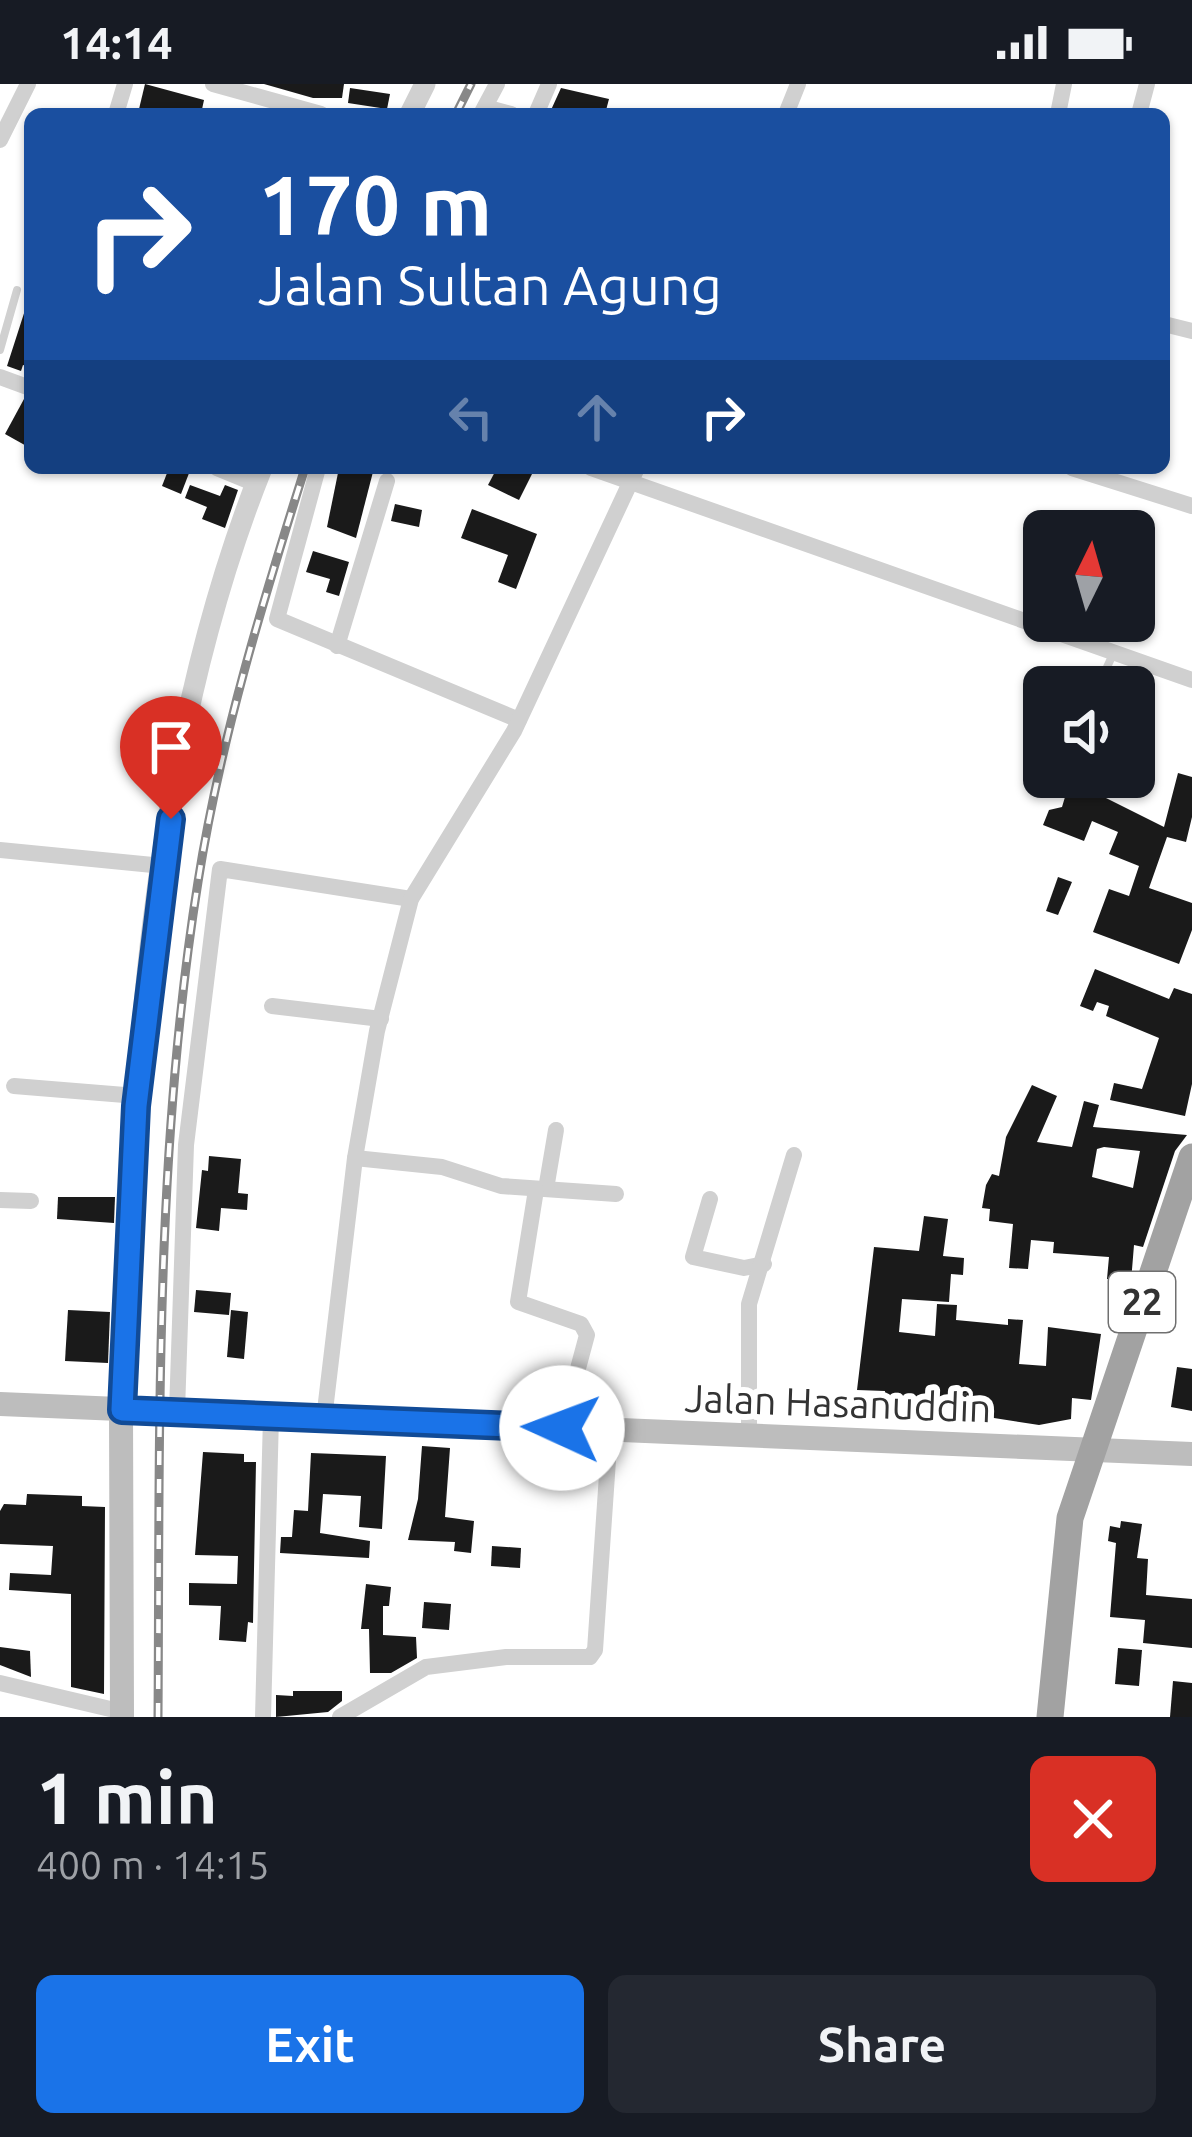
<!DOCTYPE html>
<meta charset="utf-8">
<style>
:root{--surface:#171b24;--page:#242831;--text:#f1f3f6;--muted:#9ea1a6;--accent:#1a73e8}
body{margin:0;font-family:Ubuntu,sans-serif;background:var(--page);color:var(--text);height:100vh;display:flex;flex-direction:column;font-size:45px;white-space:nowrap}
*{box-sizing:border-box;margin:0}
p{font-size:39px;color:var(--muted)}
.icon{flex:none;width:66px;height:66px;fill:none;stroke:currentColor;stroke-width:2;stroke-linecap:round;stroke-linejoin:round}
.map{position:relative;height:1633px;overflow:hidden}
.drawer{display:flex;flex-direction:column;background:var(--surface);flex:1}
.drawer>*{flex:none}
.banner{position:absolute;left:24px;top:24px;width:1146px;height:366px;border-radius:18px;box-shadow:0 3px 9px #0004;background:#1a4fa0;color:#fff;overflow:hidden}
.needle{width:78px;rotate:5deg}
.buttons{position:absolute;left:1023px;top:426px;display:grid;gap:24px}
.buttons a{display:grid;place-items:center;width:132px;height:132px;border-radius:18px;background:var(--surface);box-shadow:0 3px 9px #0004;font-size:60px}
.pin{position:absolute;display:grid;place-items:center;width:102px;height:102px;color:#fff;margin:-123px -51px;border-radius:50% 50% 50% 0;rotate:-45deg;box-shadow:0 0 12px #0007}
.pin .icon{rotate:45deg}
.me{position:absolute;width:132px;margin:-66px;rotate:272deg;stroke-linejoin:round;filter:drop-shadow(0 0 9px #0008)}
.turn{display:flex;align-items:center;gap:42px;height:252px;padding:0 36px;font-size:54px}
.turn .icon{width:156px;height:156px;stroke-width:2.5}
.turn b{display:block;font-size:84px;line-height:102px}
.lanes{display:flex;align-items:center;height:114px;padding:0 36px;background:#0003;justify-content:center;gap:60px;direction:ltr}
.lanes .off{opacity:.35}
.round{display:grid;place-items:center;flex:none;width:126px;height:126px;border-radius:18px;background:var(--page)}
.head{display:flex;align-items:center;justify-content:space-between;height:204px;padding:0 36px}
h1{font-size:72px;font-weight:700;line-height:90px}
.cta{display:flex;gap:24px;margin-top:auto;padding:24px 36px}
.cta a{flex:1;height:138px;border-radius:18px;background:var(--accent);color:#fff;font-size:48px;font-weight:700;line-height:138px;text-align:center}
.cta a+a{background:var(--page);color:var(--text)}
.status{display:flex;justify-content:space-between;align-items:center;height:84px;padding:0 60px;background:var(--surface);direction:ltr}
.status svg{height:33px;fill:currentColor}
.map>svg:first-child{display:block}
.building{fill:#1a1a1a;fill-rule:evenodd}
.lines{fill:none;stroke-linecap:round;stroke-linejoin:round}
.service{stroke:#d0d0d0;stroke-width:8}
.minor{stroke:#d0d0d0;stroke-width:16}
.tertiary{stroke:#d0d0d0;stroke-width:21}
.secondary{stroke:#bdbdbd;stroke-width:24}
.trunk{stroke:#a2a2a2;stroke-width:27}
.rail-casing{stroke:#888;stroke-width:9}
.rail{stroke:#fff;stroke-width:4.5;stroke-dasharray:14;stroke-linecap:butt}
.route-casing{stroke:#114b97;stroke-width:30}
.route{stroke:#1a73e8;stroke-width:21}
.labels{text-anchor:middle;stroke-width:12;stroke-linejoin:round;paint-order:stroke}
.shield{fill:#fff;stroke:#707070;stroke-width:3}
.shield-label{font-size:36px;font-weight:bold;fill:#333}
.street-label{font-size:39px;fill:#333;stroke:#fff}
</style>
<div class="status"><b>14:14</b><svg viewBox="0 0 49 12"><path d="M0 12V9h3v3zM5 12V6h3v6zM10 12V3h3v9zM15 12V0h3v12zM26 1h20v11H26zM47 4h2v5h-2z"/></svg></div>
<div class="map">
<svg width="1192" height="1633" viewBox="0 0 1192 1633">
<rect width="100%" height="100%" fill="#fff"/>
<g class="building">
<polygon points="145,0 204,16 201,30 139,25"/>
<polygon points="264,0 344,0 342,14 313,14"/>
<polygon points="350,4 390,10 387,25 348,19"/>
<polygon points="561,4 609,15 605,30 551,26"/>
<polygon points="27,220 30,283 23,281 21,287 7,282"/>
<polygon points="24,315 30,317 30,364 5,350"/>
<polygon points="169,384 191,384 181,410 162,402"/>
<polygon points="339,384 374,384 356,454 327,443"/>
<polygon points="497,384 535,384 519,416 488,401"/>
<polygon points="190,401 220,412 225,401 238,406 225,444 202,435 207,423 185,414"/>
<polygon points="395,420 422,426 419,443 391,437"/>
<polygon points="472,425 537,450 516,505 498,498 508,471 461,454"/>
<polygon points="313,467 349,478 339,512 326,508 330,495 306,488"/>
<polygon points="1178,689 1192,693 1192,733 1186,758 1167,753 1149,804 1192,819 1192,846 1179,880 1093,848 1109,805 1129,812 1139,782 1109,770 1118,748 1092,737 1084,757 1043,741 1049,726 1062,723 1071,693 1090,693 1086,704 1164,743"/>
<polygon points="1058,793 1072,798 1058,831 1046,827"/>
<polygon points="1095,885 1169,915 1174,904 1192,910 1192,1000 1185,1032 1110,1016 1114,999 1142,1005 1159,954 1106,932 1109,922 1097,918 1093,927 1080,922"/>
<path d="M1032,1001L1057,1012L1037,1058L1072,1063L1084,1017L1099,1021L1093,1043L1187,1051L1175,1067L1143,1163L1134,1161L1131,1198L1107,1195L1109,1173L1053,1169L1054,1158L1031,1156L1028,1185L1009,1184L1013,1140L989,1137L990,1125L982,1124L986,1101L992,1090L999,1092L1006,1053ZM1104,1063L1140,1067L1133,1104L1092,1093L1097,1065Z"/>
<polygon points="209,1072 241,1075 238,1109 248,1110 247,1126 221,1124 219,1147 196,1144 202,1086 208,1087"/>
<polygon points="58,1113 115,1113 114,1139 57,1135"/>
<polygon points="924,1132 948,1135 943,1172 964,1174 963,1191 951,1190 949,1218 902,1215 899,1248 935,1252 937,1220 957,1221 956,1236 1008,1241 1008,1235 1023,1236 1019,1280 1046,1282 1048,1243 1101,1250 1091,1316 1072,1314 1071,1335 1039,1341 949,1327 948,1335 883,1332 885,1307 857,1306 874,1163 919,1167"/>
<polygon points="196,1206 231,1209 229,1231 194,1228"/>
<polygon points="68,1226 110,1228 108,1279 65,1277"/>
<polygon points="231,1226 248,1228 244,1275 227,1273"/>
<polygon points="1177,1283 1192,1285 1192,1327 1171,1323"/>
<polygon points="422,1362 450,1364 445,1433 474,1437 471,1469 454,1467 455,1458 408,1456 418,1415"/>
<polygon points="203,1368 244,1370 244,1378 256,1378 253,1539 248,1538 246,1558 219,1556 221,1522 189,1521 189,1499 237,1500 238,1472 195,1471"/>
<polygon points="311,1369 386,1372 382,1445 359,1443 361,1412 323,1410 320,1449 370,1457 369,1474 280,1469 281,1453 292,1453 294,1426 308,1427"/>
<polygon points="27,1410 82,1412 82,1422 105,1423 104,1610 71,1603 71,1510 9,1506 10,1489 51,1491 53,1462 0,1460 0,1427 4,1420 26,1421"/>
<polygon points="1121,1437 1142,1440 1137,1474 1148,1475 1146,1511 1192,1515 1192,1564 1143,1559 1145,1536 1110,1533 1116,1459 1108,1457 1110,1442 1120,1444"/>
<polygon points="492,1462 521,1464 520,1484 491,1482"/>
<polygon points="366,1500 391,1503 389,1522 383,1522 383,1551 416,1553 417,1574 391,1589 370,1589 369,1545 361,1545"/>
<polygon points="424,1518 451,1520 449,1546 422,1544"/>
<polygon points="0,1563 30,1567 31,1593 0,1581"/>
<polygon points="1118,1564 1142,1566 1139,1602 1115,1600"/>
<polygon points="1173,1597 1192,1599 1192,1633 1170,1633"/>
<polygon points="293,1607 342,1607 342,1617 328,1628 276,1633 276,1611 293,1612"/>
</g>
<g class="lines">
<g class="service">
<polyline points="0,266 17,206"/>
<polyline points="1098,603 1113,570"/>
<polyline points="1134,670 1136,670"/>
</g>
<g class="minor">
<polyline points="213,0 321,30"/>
<polyline points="485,23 511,30"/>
<polyline points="116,30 125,0"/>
<polyline points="481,30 497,0"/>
<polyline points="536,30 549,0"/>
<polyline points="786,30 798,0"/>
<polyline points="1058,30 1064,0"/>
<polyline points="1139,30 1147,0"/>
<polyline points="0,56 28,0"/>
<polyline points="1164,240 1192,247"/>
<polyline points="0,293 30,304"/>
<polyline points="217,384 256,400"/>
<polyline points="318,384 277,535 519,636"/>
<polyline points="591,384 1192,596"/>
<polyline points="1072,384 1192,422"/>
<polyline points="337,562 387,397"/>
<polyline points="0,766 163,782"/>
<polyline points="272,922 381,935"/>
<polyline points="14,1002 137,1012"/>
<polyline points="355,1074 442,1083 501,1102 616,1110"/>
<polyline points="546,1105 556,1046"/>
<polyline points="536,1106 518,1218 581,1240 587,1251 562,1344"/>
<polyline points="710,1115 693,1173 744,1184 764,1180"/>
<polyline points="0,1116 31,1117"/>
<polyline points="177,1327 186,1061 220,785 411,815"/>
<polyline points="324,1335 355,1074 377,947 411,815 514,647 637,384"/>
<polyline points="749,1352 749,1220 794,1071"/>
<polyline points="0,1599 123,1628"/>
<polyline points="263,1633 271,1333"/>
<polyline points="340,1633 426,1583 506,1573 590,1573 595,1566 610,1347"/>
</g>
<g class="tertiary">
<polyline points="410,30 425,0"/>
<path d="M121,1326C133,1012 144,679 262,384"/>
</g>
<g class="secondary">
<polyline points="0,1320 1192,1370"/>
<polyline points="121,1326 122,1633"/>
</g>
<polyline class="trunk" points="1050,1633 1070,1434 1192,1073"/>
<defs>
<g id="rail">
<polyline points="456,30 471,0"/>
<path d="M158,1633C160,1355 154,1073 198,798C220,657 262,520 305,384"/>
</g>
</defs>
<use href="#rail" class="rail-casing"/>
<use href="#rail" class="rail"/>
</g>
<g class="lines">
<defs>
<polyline id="route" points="171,735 136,1022 122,1326 562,1344"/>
</defs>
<use href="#route" class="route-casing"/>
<use href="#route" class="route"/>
</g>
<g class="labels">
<rect class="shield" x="1109" y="1188" width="66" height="60" rx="9"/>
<g class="shield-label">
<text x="1142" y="1231">22</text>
</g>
<g class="street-label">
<text transform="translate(838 1319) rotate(2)" y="14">Jalan Hasanuddin</text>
</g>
</g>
</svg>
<div class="buttons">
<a><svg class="needle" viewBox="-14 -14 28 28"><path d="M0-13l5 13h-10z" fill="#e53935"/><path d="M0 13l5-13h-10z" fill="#9ea1a6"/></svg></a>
<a><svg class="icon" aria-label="sound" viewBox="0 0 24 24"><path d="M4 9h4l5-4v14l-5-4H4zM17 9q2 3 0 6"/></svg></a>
</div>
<div class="pin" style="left:171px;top:735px;background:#d93025"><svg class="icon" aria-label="arrive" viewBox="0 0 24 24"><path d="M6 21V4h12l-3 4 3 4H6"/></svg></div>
<svg class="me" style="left:562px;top:1344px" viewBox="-20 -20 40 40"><circle r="19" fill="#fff"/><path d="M0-13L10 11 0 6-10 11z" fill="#1a73e8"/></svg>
<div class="banner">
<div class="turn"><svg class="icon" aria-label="right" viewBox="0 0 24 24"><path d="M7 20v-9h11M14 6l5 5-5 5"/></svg><div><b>170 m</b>Jalan Sultan Agung</div></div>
<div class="lanes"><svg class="icon off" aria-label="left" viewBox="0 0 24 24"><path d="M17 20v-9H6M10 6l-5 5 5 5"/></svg><svg class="icon off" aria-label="ahead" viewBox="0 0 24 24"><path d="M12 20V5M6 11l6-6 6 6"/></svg><svg class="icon" aria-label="right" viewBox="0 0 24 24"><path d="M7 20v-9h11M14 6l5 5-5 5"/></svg></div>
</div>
</div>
<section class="drawer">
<div class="head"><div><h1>1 min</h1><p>400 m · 14:15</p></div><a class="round" style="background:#d93025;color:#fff"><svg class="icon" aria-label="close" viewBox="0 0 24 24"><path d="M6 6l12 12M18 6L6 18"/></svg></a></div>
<div class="cta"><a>Exit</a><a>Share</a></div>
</section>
